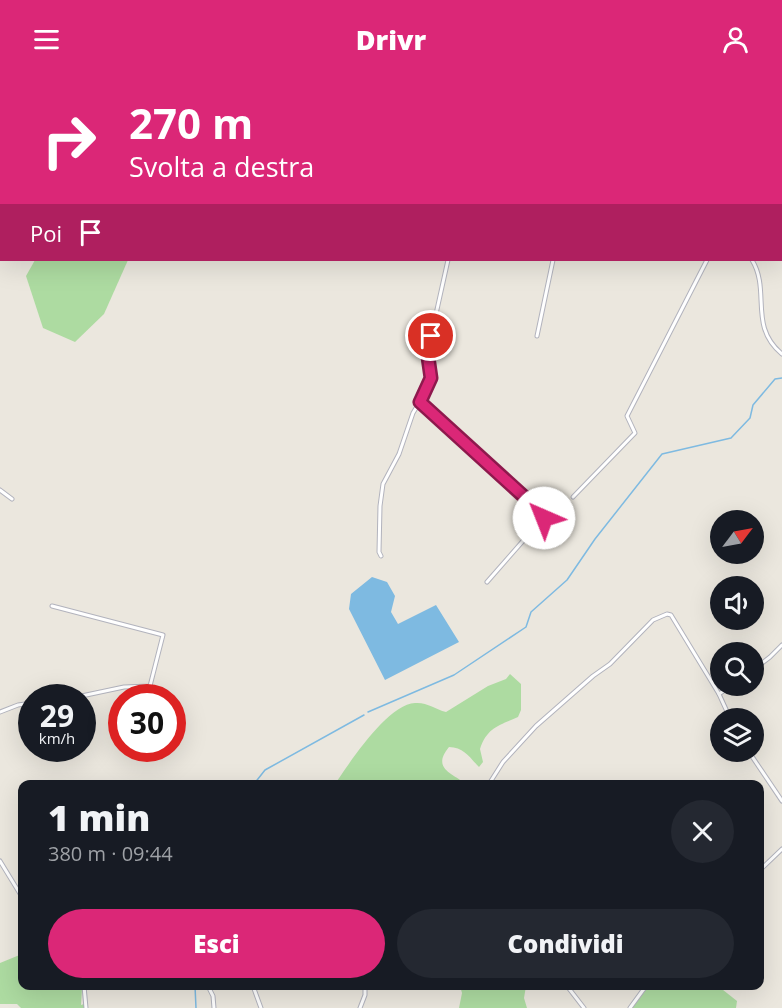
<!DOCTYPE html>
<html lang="it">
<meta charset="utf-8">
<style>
:root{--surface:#171b24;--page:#242831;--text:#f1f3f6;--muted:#9ea1a6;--accent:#db2777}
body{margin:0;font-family:"Open Sans",sans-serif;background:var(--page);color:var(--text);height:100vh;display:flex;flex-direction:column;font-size:22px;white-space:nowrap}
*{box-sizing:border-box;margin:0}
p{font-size:20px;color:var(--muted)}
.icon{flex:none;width:33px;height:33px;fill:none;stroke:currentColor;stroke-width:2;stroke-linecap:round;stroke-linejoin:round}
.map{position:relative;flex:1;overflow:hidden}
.side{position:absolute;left:18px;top:702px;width:746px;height:210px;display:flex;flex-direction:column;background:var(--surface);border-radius:12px;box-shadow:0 6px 24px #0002}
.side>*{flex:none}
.top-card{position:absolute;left:0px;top:0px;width:783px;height:183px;box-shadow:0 6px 24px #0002;background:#db2777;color:#fff;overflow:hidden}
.needle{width:39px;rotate:58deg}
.controls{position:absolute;left:710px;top:432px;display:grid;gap:12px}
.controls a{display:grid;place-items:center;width:54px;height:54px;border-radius:50%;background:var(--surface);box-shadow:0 6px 24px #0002;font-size:30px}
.speed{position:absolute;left:18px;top:606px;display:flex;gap:12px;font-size:30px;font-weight:700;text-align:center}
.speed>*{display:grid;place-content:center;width:78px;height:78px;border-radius:50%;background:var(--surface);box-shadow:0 6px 24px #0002;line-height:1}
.speed small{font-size:15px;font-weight:400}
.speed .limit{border:9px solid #d22;background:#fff;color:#111}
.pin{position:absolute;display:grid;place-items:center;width:51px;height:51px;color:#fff;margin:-26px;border:3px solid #fff;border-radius:50%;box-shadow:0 2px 6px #0007}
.me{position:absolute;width:66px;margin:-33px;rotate:316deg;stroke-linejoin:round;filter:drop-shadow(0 0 4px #0008)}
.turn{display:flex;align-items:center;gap:21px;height:126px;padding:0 30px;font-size:27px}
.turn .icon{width:78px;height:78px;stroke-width:2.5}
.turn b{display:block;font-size:42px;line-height:51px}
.then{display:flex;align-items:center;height:57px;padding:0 30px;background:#0003;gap:12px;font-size:22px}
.round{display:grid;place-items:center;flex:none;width:63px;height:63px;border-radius:32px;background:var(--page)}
.summary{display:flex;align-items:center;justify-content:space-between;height:102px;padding:0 30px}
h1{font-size:36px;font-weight:800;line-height:45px}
.primary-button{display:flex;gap:12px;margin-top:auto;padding:12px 30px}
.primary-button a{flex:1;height:69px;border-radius:36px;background:var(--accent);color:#fff;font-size:24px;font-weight:800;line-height:69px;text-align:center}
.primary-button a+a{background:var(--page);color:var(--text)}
header{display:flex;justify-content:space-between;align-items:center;height:78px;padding:0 30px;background:var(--accent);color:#fff;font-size:27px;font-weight:800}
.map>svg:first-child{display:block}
.green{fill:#addba1}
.water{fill:#7ebae1}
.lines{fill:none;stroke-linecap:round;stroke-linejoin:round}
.stream{stroke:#7ebae1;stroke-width:1.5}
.minor-casing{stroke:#b2b3bd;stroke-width:5}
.minor{stroke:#fff;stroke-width:3}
.route-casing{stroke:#8e194d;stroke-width:15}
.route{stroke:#db2777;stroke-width:10}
</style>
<header><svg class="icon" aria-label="menu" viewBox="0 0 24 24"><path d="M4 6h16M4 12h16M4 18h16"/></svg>Drivr<svg class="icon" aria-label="person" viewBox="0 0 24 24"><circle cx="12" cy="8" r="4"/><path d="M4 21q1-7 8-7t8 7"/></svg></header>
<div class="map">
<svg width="782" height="930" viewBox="0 0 782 930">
<rect width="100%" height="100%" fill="#ebe7de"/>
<g class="green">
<polygon points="35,182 128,182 104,236 75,264 43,250 26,198"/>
<path d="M510,596L521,606V632L518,639C500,647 487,649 480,671L483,684L479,689C470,680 464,669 449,669C430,692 456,696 465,706H335C350,684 388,626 415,625C427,624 435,631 446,634L488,608L506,601Z"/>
<polygon points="22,876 22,908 79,908 82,911 81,927 84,926 84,930 21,930 17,926 0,926 0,885"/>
<polygon points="460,908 526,908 524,920 527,930 459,930 462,915"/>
<polygon points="649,908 718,908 737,923 736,930 632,930"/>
</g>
<polygon class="water" points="372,499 387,504 395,518 391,534 398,546 436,527 459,564 385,602 349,531 351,516"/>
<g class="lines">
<g class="stream">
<polyline points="368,634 454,597 526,549 531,534 567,502 595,461 662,376 731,360 750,340 753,327 775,301 782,300"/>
<polyline points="254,706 265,692 364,637"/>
<polyline points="195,908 196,930"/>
</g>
<defs>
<g id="minor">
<polyline points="466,0 467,2"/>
<polyline points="660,2 660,0"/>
<path d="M752,182C771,213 748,248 782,276"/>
<polyline points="537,258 553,182"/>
<polyline points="420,324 542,435 544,439 487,504"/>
<polyline points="0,412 12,421"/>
<polyline points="573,419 635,355 627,338 707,182"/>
<polyline points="381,478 379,474 380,428 383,406 399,376 413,335 430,307 428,272 448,182"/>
<polyline points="52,528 163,557 150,608 124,609 72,620"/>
<polyline points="753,592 770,579 782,567"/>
<polyline points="0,634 18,627 32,625"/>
<polyline points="730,640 719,616 731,608"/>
<polyline points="749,674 782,723"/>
<polyline points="489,706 503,684 536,648 593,598 610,586 653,542 667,536 671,537 719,616"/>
<polyline points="0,783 22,819"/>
<polyline points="759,793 782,771"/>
<polyline points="84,908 86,930"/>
<polyline points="208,908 213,918 214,930"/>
<polyline points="253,908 261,930"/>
<polyline points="567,908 584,930"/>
<polyline points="360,930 365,917 365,908"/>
<polyline points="630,930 646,908"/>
</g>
</defs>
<use href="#minor" class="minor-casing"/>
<use href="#minor" class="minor"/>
</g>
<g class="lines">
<defs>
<polyline id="route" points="431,258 428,279 431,300 420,324 542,435 544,440"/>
</defs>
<use href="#route" class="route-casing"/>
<use href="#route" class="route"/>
</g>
</svg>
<div class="controls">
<a><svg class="needle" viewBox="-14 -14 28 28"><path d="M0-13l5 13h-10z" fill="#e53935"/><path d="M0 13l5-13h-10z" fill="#9ea1a6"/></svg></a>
<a><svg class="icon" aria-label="sound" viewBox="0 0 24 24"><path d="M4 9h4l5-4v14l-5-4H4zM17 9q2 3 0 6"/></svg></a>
<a><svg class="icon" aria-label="search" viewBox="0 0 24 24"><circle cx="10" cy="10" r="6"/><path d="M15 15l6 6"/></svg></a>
<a><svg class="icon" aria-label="layers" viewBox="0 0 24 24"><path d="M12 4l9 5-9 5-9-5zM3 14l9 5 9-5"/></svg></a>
</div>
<div class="speed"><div>29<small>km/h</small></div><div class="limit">30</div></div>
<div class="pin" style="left:431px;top:258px;background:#d93025"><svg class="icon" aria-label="arrive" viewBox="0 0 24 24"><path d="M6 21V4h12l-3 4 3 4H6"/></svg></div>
<svg class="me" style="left:544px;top:440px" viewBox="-20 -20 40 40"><circle r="19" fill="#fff"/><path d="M0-13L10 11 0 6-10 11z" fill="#db2777"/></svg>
<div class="top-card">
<div class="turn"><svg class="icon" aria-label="right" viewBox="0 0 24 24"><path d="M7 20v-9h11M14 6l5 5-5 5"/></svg><div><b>270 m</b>Svolta a destra</div></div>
<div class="then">Poi<svg class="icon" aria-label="arrive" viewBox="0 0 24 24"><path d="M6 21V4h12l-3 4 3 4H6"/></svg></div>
</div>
<section class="side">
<div class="summary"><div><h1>1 min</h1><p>380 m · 09:44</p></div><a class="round"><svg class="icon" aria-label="close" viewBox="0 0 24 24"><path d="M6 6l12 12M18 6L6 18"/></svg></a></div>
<div class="primary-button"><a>Esci</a><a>Condividi</a></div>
</section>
</div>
